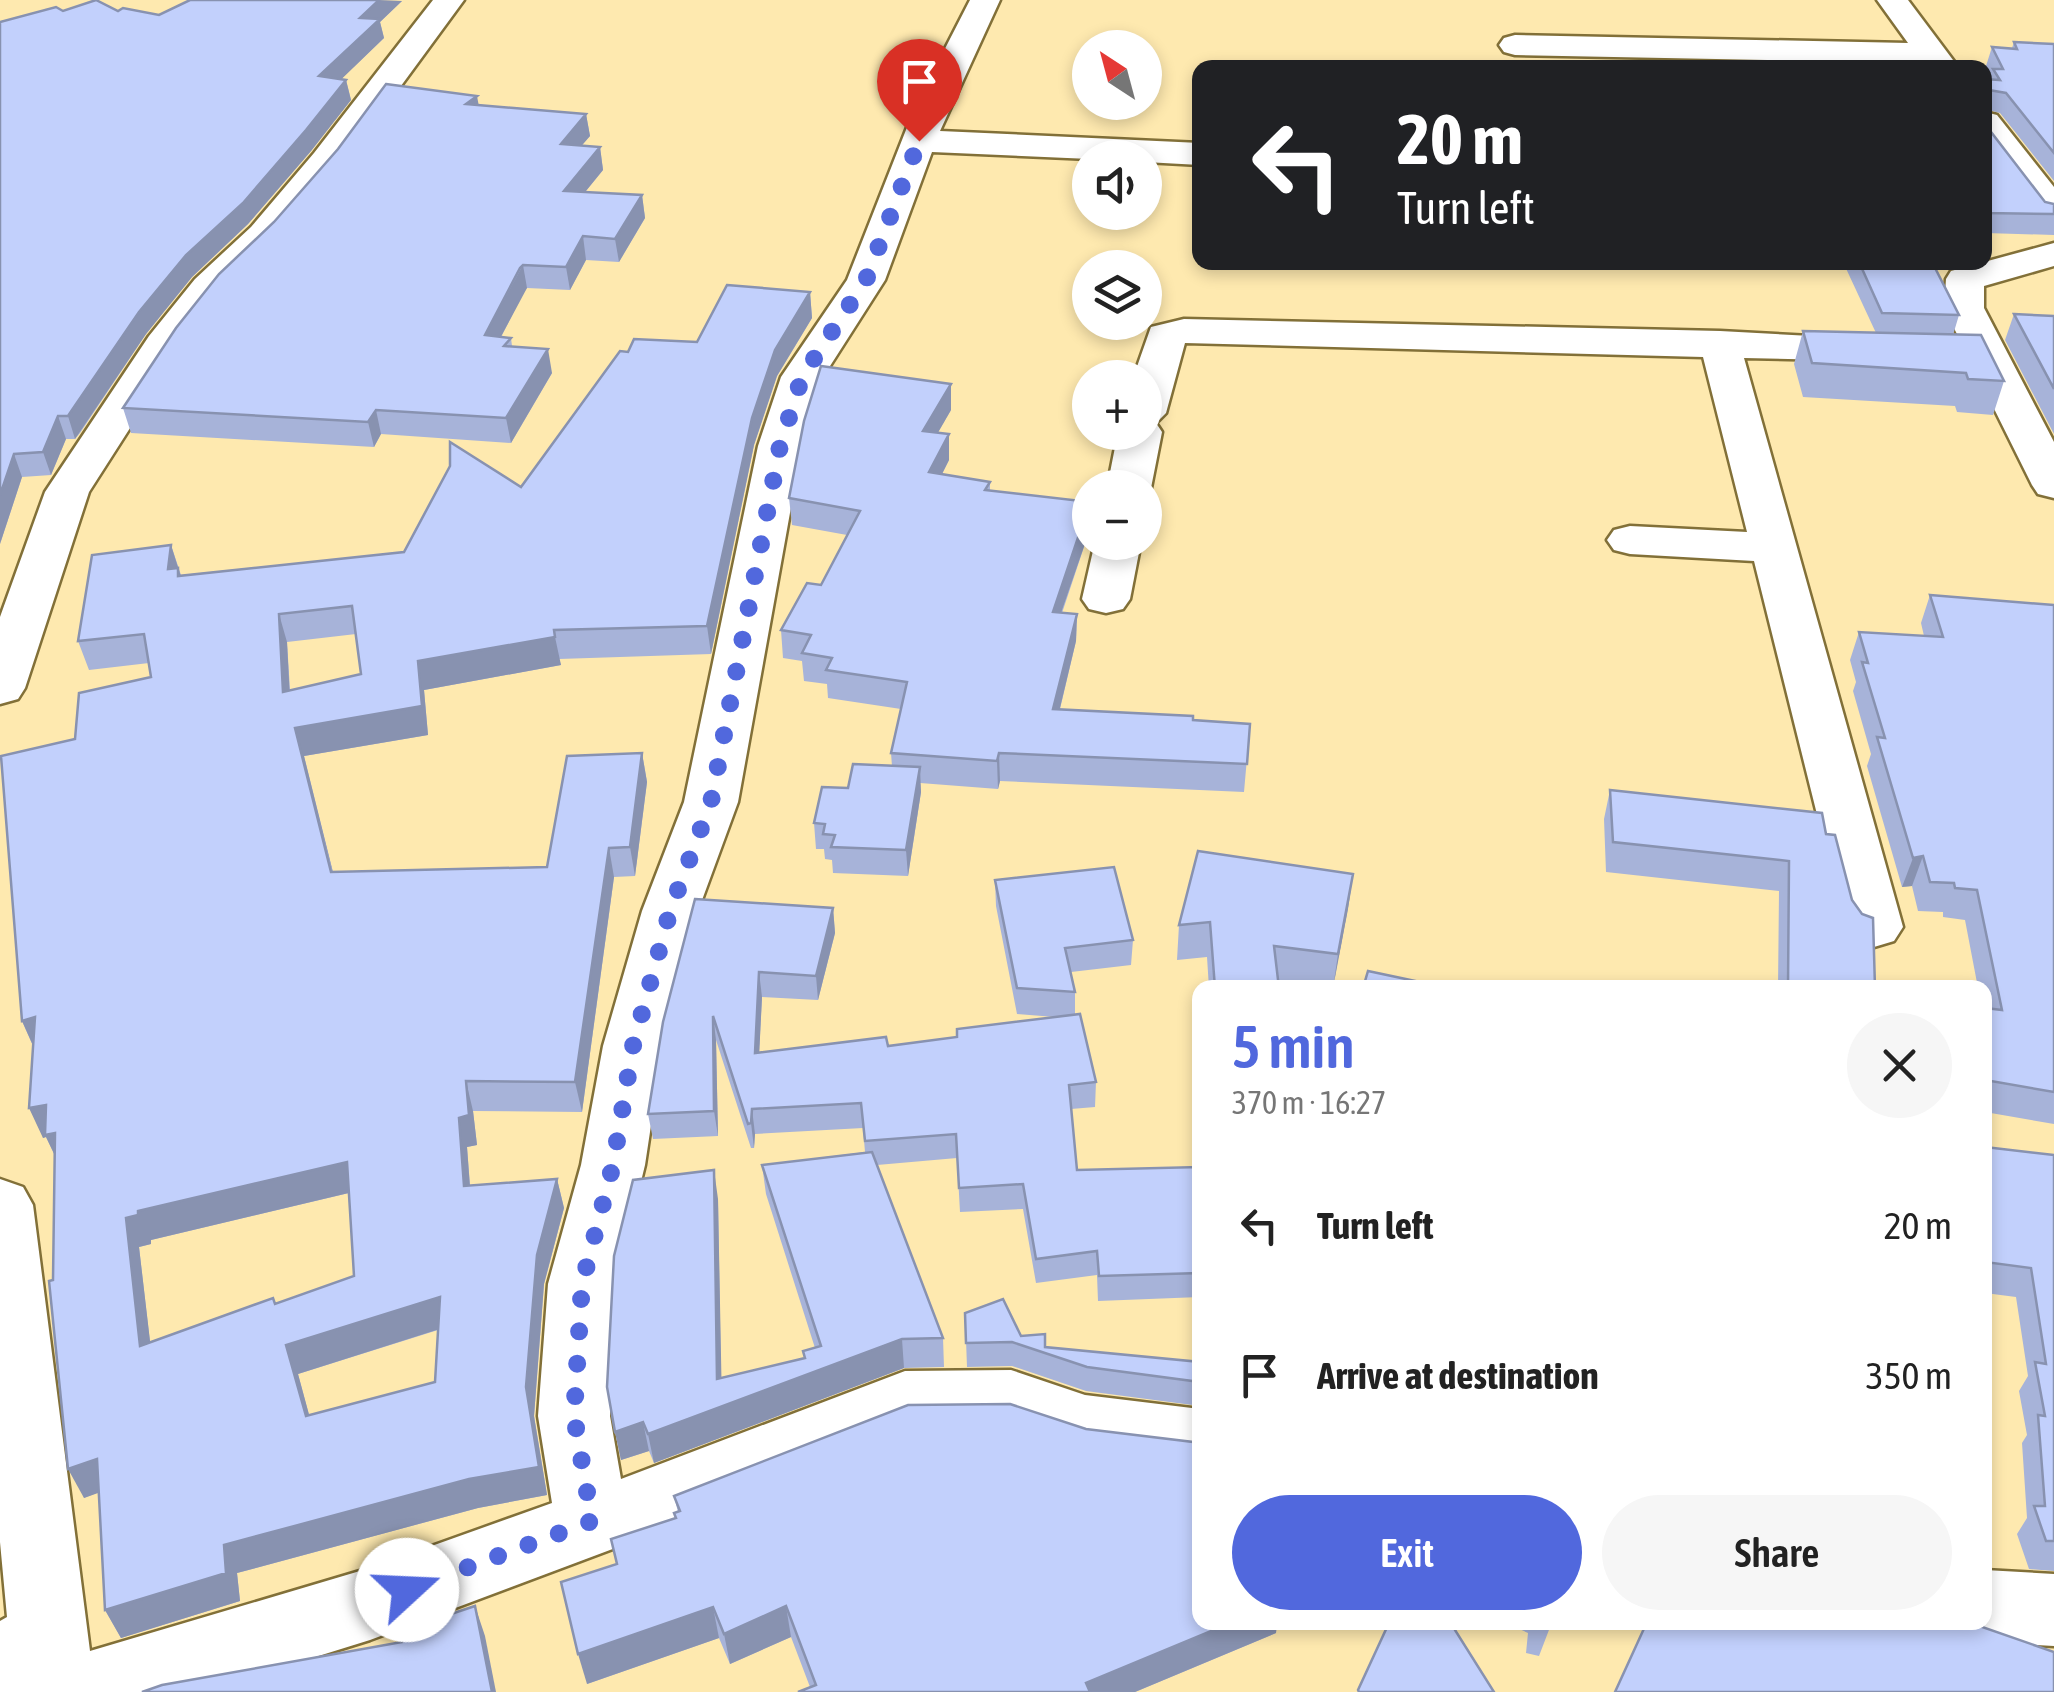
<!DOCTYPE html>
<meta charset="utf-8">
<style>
:root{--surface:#fff;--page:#f6f6f6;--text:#222;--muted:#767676;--accent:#5168dd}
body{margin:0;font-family:"Asap Condensed",sans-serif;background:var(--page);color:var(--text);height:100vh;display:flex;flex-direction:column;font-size:38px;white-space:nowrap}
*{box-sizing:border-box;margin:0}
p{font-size:32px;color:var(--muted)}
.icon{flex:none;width:55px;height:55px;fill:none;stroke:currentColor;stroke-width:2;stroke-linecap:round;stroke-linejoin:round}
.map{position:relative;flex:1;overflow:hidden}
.side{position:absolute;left:1192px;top:980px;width:800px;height:650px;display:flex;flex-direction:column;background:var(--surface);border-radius:20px;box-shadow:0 5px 15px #0003}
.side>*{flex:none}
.hud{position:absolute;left:1192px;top:60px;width:800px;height:210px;border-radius:20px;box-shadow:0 5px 15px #0003;background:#202124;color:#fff;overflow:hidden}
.needle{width:65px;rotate:324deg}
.tools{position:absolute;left:1072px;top:30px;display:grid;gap:20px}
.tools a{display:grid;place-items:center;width:90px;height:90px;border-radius:50%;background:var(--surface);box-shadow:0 5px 15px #0003;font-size:50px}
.pin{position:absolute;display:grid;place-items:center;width:85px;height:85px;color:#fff;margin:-102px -42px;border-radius:50% 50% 50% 0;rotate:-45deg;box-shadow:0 0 10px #0007}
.pin .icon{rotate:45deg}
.me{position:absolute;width:110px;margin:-55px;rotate:70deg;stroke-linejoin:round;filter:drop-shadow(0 0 8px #0008)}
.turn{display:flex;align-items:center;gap:35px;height:210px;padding:0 40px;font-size:45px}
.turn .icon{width:130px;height:130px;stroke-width:2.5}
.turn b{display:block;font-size:70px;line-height:85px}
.round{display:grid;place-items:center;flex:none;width:105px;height:105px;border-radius:52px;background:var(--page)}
.head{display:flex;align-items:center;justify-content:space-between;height:170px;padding:0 40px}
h1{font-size:60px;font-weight:600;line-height:75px;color:var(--accent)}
.action{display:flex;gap:20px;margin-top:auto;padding:20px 40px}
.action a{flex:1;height:115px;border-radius:60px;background:var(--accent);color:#fff;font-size:40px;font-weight:600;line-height:115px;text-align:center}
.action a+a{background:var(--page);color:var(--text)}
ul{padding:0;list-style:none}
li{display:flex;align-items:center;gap:30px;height:150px;padding:0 40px}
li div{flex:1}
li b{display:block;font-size:38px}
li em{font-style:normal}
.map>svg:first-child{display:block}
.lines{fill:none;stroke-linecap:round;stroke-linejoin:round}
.street-casing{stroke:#827038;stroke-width:5}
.street{fill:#fff;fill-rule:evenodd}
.wall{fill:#a7b3d9;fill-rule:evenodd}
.shaded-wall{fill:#8892b0}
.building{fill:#c2d0fc;stroke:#8892b0;stroke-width:2.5;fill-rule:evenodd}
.route{stroke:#5168dd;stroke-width:18;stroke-dasharray:0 32.4}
</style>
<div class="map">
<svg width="2054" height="1692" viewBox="0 0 2054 1692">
<rect width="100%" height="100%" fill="#fee9af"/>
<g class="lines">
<defs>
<g id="street">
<polygon points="433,0 464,0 340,169 277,243 223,295 180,350 89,492 25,688 18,699 0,704 0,617 45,492 149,336 195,279 251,227 314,153"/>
<polygon points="970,0 1000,0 940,131 1200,143 1200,165 1145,162 1145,158 1090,159 932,152 885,280 823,377 802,446 738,802 698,911 663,1046 645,1165 616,1284 610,1416 621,1479 905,1371 1011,1370 1085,1395 1200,1409 1200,1471 1085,1457 1011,1432 909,1433 786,1484 370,1640 203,1692 0,1692 0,1621 7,1617 0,1542 0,1179 23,1187 33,1205 90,1651 370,1568 552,1503 538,1416 548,1284 581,1165 603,1046 642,911 684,802 758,446 781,377 847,280 915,107"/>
<polygon points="1877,0 1908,0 1959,68 1926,68 1922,63 1515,55 1504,52 1499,45 1504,38 1515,35 1908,43"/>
<polygon points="1985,112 1997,115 2054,187 2054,223 2041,220 1985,145"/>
<polygon points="2054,243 2054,266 1984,286 1984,308 2054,442 2054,498 2038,494 2032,485 1944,308 1946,279 1951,271"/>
<polygon points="1184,319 1720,331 1886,340 1892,349 1886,358 1872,361 1744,358 1903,927 1894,941 1874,947 1854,941 1845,927 1754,561 1630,554 1614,550 1607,540 1614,530 1630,526 1747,532 1703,357 1185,343 1166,413 1156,423 1162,432 1151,488 1145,497 1145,488 1107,488 1118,432 1145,432 1145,378 1133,378 1151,327"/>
<polygon points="1095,542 1141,542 1130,599 1123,609 1106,613 1089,609 1082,599"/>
<polygon points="1985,1570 2054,1574 2054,1646 1985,1642 1958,1631 1954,1622 1985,1622"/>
</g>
</defs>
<use href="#street" class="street-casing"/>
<use href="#street" class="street"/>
</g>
<g class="wall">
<polygon points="190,0 402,1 380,22 384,38 341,79 346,80 351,100 311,151 248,224 192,277 146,334 80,433 75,439 66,439 51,475 22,477 0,544 63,11 118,11 159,15"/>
<polygon points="2014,42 2054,44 2054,181 2000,113 1988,110 1988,128 2045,202 2054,204 2054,235 1985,233 1985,79 1989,80 1991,75 1986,66 1992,47 2012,48"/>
<polygon points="479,105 586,114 590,136 581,146 600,147 603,170 585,192 642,195 645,218 619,262 586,260 570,290 527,288 524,292 501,337 511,338 512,346 552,373 511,443 381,434 374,447 131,433 123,408"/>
<polygon points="1709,262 1793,262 1712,266"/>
<polygon points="1843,262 1932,262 1959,315 1953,335 2004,381 1993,415 1957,412 1955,406 1803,397 1794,364 1803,331 1876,333"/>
<path d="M810,292L812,318L777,376L754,445L711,654L559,659L561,665L424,690L428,735L304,756L333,872L547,867L642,753L647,782L635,876L614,877L582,1112L473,1111L477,1145L467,1147L470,1185L557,1179L564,1208L544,1284L534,1416L547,1495L478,1508L237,1573L240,1601L121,1638L105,1610L99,1492L84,1498L53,1280L55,1156L46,1137L43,1138L33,1046L22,1021L75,739L151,677L149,663L89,670L78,641L171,545L181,575L404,552L521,487L628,352L697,342ZM356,634L361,674L290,690L287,642ZM349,1193L354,1276L275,1304L150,1342L139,1247L151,1244V1240ZM438,1330L435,1382L309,1415L298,1374Z"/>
<polygon points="2014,314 2054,316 2054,434 2005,340"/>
<polygon points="951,410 938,432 949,434 949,460 942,474 990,482 990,491 1090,502 1090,529 1062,613 1077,614 1076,641 1060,709 1250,724 1244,792 1000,781 998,789 920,783 921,792 908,876 833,873 832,860 825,859 824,849 816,849 814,823 848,788 892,766 891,753 901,709 828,698 827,684 804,681 802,661 783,658 781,630 821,585 847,535 792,525 789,498"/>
<polygon points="1930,595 2054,605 2054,1124 1985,1112 1985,988 1978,988 1965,920 1943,917 1943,912 1918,911 1912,886 1902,887 1867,766 1871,754 1853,691 1856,682 1850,660 1859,632 1924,636 1921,623"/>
<polygon points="1610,790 1826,834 1875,988 1778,988 1779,891 1606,872 1604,819"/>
<polygon points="1353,874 1333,988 1278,982 1279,988 1209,988 1207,957 1177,960 1179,925"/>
<polygon points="995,880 1133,940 1131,965 1071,972 1075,992 1075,1014 1096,1082 1095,1107 1071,1109 1077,1170 1200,1167 1200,1297 1098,1301 1097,1275 1036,1283 1023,1209 960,1212 957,1158 877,1165 943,1338 944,1367 904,1368 654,1463 649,1451 621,1460 615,1432 718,1199 721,1378 804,1358 803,1351 815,1348 766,1194 762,1165 865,1152 863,1128 755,1134 754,1148 751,1148 716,1040 718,1136 653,1139 648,1114 663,1022 833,908 835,933 818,1000 762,997 759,1053 888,1046 957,1037 1055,1017 1017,1014 996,906"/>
<polygon points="1985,1147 2054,1155 2054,1571 2029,1569 2017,1534 2027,1518 2022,1443 2027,1435 2019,1391 2028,1376 2016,1297 1985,1293"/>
<polygon points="965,1313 1045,1347 1200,1362 1200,1406 1086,1391 1012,1366 967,1367"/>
<polygon points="674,1496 1200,1622 1277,1622 1276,1633 1135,1692 798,1692 810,1687 791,1637 730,1664 719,1638 587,1684 617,1565 675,1518 674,1513 678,1512"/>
<polygon points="1504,1622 1552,1622 1539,1656 1526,1653 1528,1633"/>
</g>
<g class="shaded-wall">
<polygon points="379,0 402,1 380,22 384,38 324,96 319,76 360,18"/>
<polygon points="346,80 351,100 311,151 248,224 192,277 146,334 75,439 68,416 139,312 186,255"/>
<polygon points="477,96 481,117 466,104"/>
<polygon points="586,114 590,136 564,166 561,144"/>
<polygon points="600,147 603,170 568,213 564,191"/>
<polygon points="642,195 645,218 619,262 615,239"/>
<polygon points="583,236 586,260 570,290 566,267"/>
<polygon points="523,265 527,288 489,359 485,335"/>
<polygon points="810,292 812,318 777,376 754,445 711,654 707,626 752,418 775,350"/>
<polygon points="548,349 552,373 511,443 506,418"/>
<polygon points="951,384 951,410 924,457 923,431"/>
<polygon points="376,410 381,434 374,447 368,422"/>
<polygon points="58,416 66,439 51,475 43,452"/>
<polygon points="949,434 949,460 930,498 929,472"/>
<polygon points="14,454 22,477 0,544 0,495"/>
<polygon points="1090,504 1090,529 1052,639 1053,612"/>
<polygon points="171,545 187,596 168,569"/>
<polygon points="279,614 287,642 291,720 283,692"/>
<polygon points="1077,614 1076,641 1053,737 1053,709"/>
<polygon points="555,637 561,665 424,690 428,735 304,756 340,901 295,728 418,661"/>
<polygon points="642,753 647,782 635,876 630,847"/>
<polygon points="999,753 1000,781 998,789 997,761"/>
<polygon points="920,767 921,792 908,876 906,850"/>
<polygon points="609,848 614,877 582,1112 575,1082"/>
<polygon points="1923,856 1912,886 1902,887 1913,858"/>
<polygon points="1353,874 1348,909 1333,988 1338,954"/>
<polygon points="833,908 835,933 818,1000 816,976"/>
<polygon points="759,972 762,997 758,1078 755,1053"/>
<polygon points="713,1016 716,1040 718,1136 714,1111"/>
<polygon points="35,1017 35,1050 22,1021"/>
<polygon points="466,1081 473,1111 477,1145 467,1147 472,1215 464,1186 459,1118"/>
<polygon points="46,1105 60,1134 59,1164 46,1137 43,1138 29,1108"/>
<polygon points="752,1109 755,1134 754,1148 751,1123"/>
<polygon points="347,1162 357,1191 151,1240 151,1244 139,1247 154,1375 140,1346 126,1218 138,1211"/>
<polygon points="714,1170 718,1199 722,1407 902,1339 904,1368 654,1463 648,1434 717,1379"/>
<polygon points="557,1179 564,1208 544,1284 534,1416 547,1495 478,1508 237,1573 240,1601 121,1638 105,1610 224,1545 526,1387 537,1255"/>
<polygon points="440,1297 449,1326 298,1374 317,1444 306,1416 286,1345"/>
<polygon points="643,1422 649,1451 621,1460 615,1432"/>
<polygon points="97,1459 112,1488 84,1498 68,1469"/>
<polygon points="475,1606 485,1636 496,1692 492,1692"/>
<polygon points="786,1606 791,1637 730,1664 724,1634"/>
<polygon points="713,1607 719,1638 587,1684 578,1654"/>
<polygon points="1233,1622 1277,1622 1276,1633 1135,1692 1085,1692 1086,1683"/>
</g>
<g class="building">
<polygon points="96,0 118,11 123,8 159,15 190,0 379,0 360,18 380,19 319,76 346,80 306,130 243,203 186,255 139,312 72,410 68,416 58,416 43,452 14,454 0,495 0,22 56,7 63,11"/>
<polygon points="2014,42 2054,44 2054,153 2006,93 1989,90 1988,128 2045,202 2054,204 2054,214 1985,213 1985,79 2000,80 1993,69 2003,69 1992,47 2017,49"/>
<polygon points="386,84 477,96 466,104 586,114 561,144 600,147 564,191 642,195 615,239 583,236 566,267 523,265 520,268 485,335 511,338 504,346 548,349 506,418 376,410 368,422 123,408 176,328 219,274 274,222 338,149"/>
<polygon points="1859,262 1932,262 1959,315 1882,313"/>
<path d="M727,285L810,292L775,350L752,418L707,626L554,630L555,637L418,661L422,706L295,728L331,872L547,867L567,756L642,753L630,847L609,848L575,1082L466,1081L469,1115L459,1118L464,1186L557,1179L537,1255L526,1387L539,1467L469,1479L224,1545L226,1573L105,1610L97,1459L68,1469L49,1281L53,1280L55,1133L45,1135L46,1105L29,1108L35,1017L22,1021L1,756L75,739L79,693L151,677L144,634L78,641L92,555L171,545L168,569L178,568V576L404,552L450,466V442L521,487L620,351L628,352L634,339L697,342ZM352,606L361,674L283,692L279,614ZM347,1162L354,1276L275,1304L273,1298L140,1346L126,1218L138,1215V1211ZM440,1297L435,1382L306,1416L286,1345Z"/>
<polygon points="2014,314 2054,316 2054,389"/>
<polygon points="1803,331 1981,335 2004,381 1968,379 1966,373 1812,363"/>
<polygon points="821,366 951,384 923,431 949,434 929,472 990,482 985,490 1090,502 1053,612 1077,614 1053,709 1193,716 1193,720 1250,724 1247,764 999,753 997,761 891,753 907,682 826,670 832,658 802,653 811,635 781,630 807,583 821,585 860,511 789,498 804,421"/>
<polygon points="1930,595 2054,605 2054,1092 1985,1080 1985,1008 2002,1010 1977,890 1955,888 1954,883 1930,882 1923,856 1913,858 1877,737 1885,738 1862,662 1868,663 1859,632 1943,637"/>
<polygon points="853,764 920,767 906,850 831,847 835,835 823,834 825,824 814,823 822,787 848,788"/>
<polygon points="1610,790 1822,813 1826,834 1835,835 1852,900 1862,914 1873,918 1875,988 1788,988 1789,861 1613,842"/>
<polygon points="1198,851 1353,874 1338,954 1274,946 1279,988 1215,988 1210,922 1179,925"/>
<polygon points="1114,867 1133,940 1065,948 1075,992 1017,988 995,880"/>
<polygon points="695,899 833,908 816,976 759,972 755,1053 886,1037 888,1046 957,1037 957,1029 1080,1014 1096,1082 1069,1085 1077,1170 1200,1167 1200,1273 1099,1276 1097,1251 1036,1259 1023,1184 959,1188 956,1134 865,1141 861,1103 752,1109 751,1123 748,1124 713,1016 714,1111 648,1114 663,1022"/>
<polygon points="1368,971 1434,985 1433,988 1363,988"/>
<polygon points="1985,1147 2054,1155 2054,1541 2046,1541 2034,1506 2045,1506 2038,1415 2045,1416 2035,1362 2046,1364 2031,1268 1985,1262"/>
<polygon points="872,1152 943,1338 902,1339 648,1434 643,1422 615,1432 607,1387 614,1256 633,1180 714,1170 717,1379 805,1358 803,1351 821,1346 762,1165"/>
<polygon points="1003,1299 1021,1336 1045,1334 1045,1347 1200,1362 1200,1382 1087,1367 1012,1342 966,1343 965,1313"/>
<polygon points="1010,1404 1086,1429 1193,1442 1200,1455 1200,1622 1233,1622 1086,1683 1090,1692 798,1692 816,1685 786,1606 724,1634 713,1607 578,1654 561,1582 617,1564 611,1539 676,1518 674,1513 680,1511 674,1496 908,1405"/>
<polygon points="475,1606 492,1692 142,1692 162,1685 402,1642 400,1631"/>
<polygon points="1394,1622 1450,1622 1494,1692 1359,1692 1358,1690 1388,1625"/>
<polygon points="1647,1622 1968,1622 2054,1652 2054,1692 1615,1692"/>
</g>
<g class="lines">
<polyline class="route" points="407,1590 592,1521 574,1416 582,1284 613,1165 633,1046 670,911 711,802 780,446 802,377 866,280 919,141"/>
</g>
</svg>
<div class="tools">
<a><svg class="needle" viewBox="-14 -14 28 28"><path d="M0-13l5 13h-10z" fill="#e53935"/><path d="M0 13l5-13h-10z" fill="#767676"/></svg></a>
<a><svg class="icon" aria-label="sound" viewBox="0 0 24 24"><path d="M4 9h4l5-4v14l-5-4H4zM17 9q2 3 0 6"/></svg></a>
<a><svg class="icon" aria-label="layers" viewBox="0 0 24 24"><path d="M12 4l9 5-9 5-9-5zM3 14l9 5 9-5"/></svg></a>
<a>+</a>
<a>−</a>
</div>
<div class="pin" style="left:919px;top:141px;background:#d93025"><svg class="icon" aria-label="arrive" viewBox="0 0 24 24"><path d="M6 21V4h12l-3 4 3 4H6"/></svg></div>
<svg class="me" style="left:407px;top:1590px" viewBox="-20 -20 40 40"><circle r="19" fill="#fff"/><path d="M0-13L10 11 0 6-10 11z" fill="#5168dd"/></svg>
<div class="hud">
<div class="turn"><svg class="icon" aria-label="left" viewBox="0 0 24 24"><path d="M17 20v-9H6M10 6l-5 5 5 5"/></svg><div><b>20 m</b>Turn left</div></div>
</div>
<section class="side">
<div class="head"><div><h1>5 min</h1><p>370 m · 16:27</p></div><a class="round"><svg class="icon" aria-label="close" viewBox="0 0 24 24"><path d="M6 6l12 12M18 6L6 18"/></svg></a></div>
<ul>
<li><svg class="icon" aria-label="left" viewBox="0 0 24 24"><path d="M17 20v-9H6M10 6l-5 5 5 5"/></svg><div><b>Turn left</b></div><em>20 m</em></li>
<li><svg class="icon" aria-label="arrive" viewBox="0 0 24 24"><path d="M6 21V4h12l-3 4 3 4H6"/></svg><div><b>Arrive at destination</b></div><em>350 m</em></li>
</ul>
<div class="action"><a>Exit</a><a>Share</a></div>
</section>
</div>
